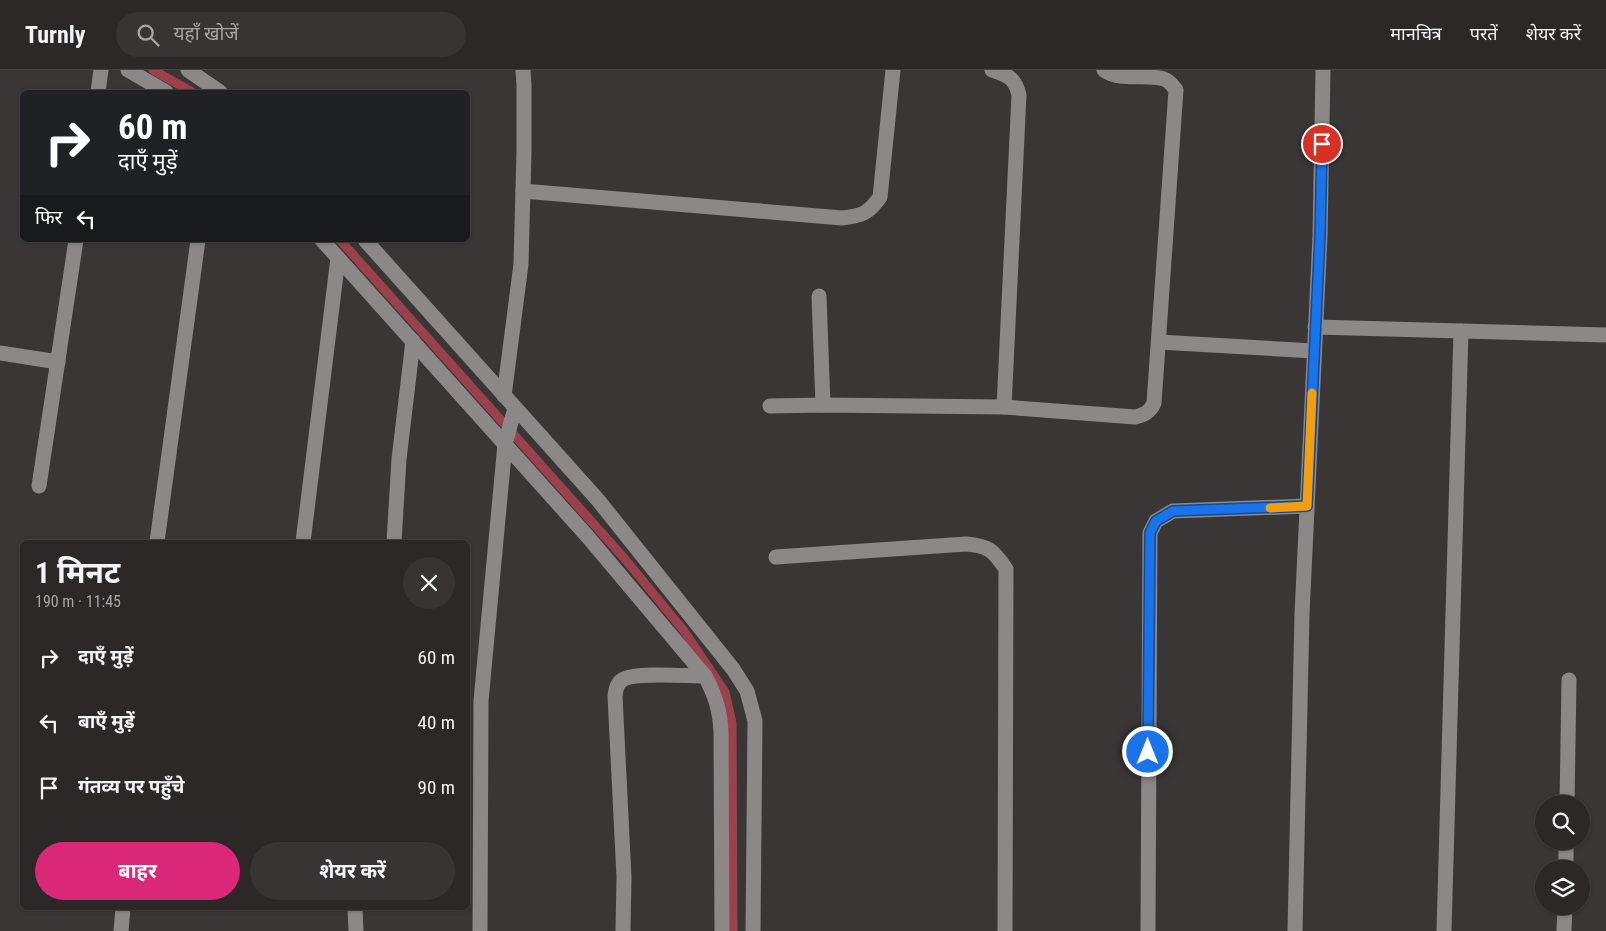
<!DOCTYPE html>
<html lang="hi">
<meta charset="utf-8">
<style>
:root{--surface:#2c2828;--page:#383434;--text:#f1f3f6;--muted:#a6a6a8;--line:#484445;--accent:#db2777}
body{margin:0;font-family:"Roboto Condensed","Noto Sans Devanagari",sans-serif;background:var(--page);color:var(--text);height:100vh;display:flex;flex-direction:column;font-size:19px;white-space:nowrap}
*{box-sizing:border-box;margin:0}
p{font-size:16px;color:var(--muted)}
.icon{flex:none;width:28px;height:28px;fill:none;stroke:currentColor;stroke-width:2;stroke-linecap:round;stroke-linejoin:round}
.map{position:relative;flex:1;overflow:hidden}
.details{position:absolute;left:20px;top:470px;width:450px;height:370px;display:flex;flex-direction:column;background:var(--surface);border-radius:8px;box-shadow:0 1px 4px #0004,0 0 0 1px var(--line)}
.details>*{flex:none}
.hud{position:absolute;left:20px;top:20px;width:450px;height:152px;border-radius:8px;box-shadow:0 1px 4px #0004,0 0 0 1px var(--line);background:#202124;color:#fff;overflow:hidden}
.tools{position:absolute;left:1535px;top:725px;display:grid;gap:10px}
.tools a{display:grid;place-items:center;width:55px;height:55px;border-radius:50%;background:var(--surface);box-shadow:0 1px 4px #0004,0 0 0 1px var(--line);font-size:25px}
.pin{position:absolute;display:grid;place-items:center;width:42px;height:42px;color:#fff;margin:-21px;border:2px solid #fff;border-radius:50%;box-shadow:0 1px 5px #0007}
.me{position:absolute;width:55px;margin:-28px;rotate:0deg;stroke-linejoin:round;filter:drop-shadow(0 0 4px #0008)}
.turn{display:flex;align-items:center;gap:18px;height:105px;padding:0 15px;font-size:22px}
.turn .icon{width:65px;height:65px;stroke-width:2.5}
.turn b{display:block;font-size:35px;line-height:42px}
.then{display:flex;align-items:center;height:48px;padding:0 15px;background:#0003;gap:10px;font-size:19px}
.round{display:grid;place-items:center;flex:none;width:52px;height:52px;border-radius:26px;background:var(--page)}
.summary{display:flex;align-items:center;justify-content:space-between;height:85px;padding:0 15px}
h1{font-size:30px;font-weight:700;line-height:38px}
.button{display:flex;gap:10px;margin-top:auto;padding:10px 15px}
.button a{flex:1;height:58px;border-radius:30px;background:var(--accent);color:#fff;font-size:20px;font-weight:700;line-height:58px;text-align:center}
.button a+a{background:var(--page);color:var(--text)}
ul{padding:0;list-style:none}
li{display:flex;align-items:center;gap:15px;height:65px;padding:0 15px}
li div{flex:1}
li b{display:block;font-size:19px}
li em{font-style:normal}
header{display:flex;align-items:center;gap:30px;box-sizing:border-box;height:70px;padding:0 25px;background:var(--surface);border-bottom:1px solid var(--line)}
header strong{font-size:24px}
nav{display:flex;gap:28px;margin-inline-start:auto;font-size:18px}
.search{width:350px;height:45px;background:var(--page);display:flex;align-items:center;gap:12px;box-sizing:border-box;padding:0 18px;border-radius:28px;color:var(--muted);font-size:19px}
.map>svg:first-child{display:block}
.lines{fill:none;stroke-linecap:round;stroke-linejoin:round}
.stream{stroke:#9b414d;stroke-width:9}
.minor{stroke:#8d8888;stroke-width:15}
.route-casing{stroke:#114b97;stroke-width:12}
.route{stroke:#1a73e8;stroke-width:9}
.slow{stroke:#f59e0b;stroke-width:9}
</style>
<header>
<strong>Turnly</strong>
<div class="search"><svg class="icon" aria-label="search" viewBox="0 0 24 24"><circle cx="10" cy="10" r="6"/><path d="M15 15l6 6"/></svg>यहाँ खोजें</div>
<nav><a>मानचित्र</a><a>परतें</a><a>शेयर करें</a></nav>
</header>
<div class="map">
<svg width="1606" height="861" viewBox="0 0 1606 861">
<rect width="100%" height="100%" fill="#3a3636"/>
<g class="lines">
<g class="stream">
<polyline points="153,0 192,22"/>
<polyline points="340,170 625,489 684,561 725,622 732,653 733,861"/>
</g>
<g class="minor">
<polyline points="128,0 166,22"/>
<polyline points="188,0 220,22"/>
<path d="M992,0C1008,5 1015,8 1019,25L1004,337"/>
<polyline points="98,22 101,0"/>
<path d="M523,121L842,148C862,146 869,143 880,127L893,0"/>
<path d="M322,170L588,467L705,606C715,625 720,640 721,662L722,861"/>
<polyline points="365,170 598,430 733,599 747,621 755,651 753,861"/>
<polyline points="819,226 823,335"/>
<polyline points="1315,257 1606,265"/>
<polyline points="1159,272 1314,281"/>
<polyline points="0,283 58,292"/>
<polyline points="504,326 521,194 524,81 524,15 523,0"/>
<path d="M770,336L823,335L1004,337L1135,347C1144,345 1150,342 1154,333L1176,20C1172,15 1170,11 1164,9C1145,3 1121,12 1104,0"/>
<polyline points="39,416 76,170"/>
<polyline points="157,472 198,170"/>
<polyline points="303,472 338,188"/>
<polyline points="394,472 399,389 413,271"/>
<path d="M776,487L966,474C989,476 993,480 1006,499L1005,861"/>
<polyline points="1567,734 1569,610"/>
<polyline points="1566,799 1566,771"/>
<polyline points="355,838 356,861"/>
<polyline points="121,861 123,838"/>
<polyline points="480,861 481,631 505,374 515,338"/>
<path d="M623,861L624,807L615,626C616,619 617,612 624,609C637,602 687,606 705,606"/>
<polyline points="1148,861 1150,463 1156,451 1173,441 1307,436"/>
<polyline points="1295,861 1302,544 1320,166 1323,0"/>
<polyline points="1444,861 1461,261"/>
<polyline points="1564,861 1565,836"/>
</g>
</g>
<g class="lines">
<defs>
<polyline id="route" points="1148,682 1150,463 1156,451 1173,441 1307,436 1320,166 1322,74"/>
</defs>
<use href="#route" class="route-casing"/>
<use href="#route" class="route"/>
<polyline class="slow" points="1270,438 1307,436 1312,323"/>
</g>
</svg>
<div class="tools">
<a><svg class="icon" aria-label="search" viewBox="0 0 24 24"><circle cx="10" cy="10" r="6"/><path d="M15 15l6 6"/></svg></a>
<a><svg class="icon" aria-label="layers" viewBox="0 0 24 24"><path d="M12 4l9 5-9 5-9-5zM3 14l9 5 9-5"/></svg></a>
</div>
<div class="pin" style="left:1322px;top:74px;background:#d93025"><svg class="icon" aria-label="arrive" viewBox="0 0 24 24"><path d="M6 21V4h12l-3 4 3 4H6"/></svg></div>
<svg class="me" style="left:1148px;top:682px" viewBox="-20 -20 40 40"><circle r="17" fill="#1a73e8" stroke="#fff" stroke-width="3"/><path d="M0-11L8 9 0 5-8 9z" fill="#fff"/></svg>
<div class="hud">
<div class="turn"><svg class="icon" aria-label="right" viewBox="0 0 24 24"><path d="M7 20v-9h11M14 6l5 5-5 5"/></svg><div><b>60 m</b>दाएँ मुड़ें</div></div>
<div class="then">फिर<svg class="icon" aria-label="left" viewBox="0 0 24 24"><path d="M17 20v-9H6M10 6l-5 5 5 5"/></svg></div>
</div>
<section class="details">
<div class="summary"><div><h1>1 मिनट</h1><p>190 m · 11:45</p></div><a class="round"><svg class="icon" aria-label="close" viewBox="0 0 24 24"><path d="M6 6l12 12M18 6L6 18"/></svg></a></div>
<ul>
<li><svg class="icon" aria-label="right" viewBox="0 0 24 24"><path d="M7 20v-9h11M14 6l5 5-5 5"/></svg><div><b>दाएँ मुड़ें</b></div><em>60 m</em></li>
<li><svg class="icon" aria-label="left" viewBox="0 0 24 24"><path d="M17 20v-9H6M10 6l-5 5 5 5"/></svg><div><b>बाएँ मुड़ें</b></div><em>40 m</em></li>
<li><svg class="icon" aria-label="arrive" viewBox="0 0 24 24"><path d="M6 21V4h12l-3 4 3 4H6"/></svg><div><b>गंतव्य पर पहुँचे</b></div><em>90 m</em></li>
</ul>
<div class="button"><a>बाहर</a><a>शेयर करें</a></div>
</section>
</div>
